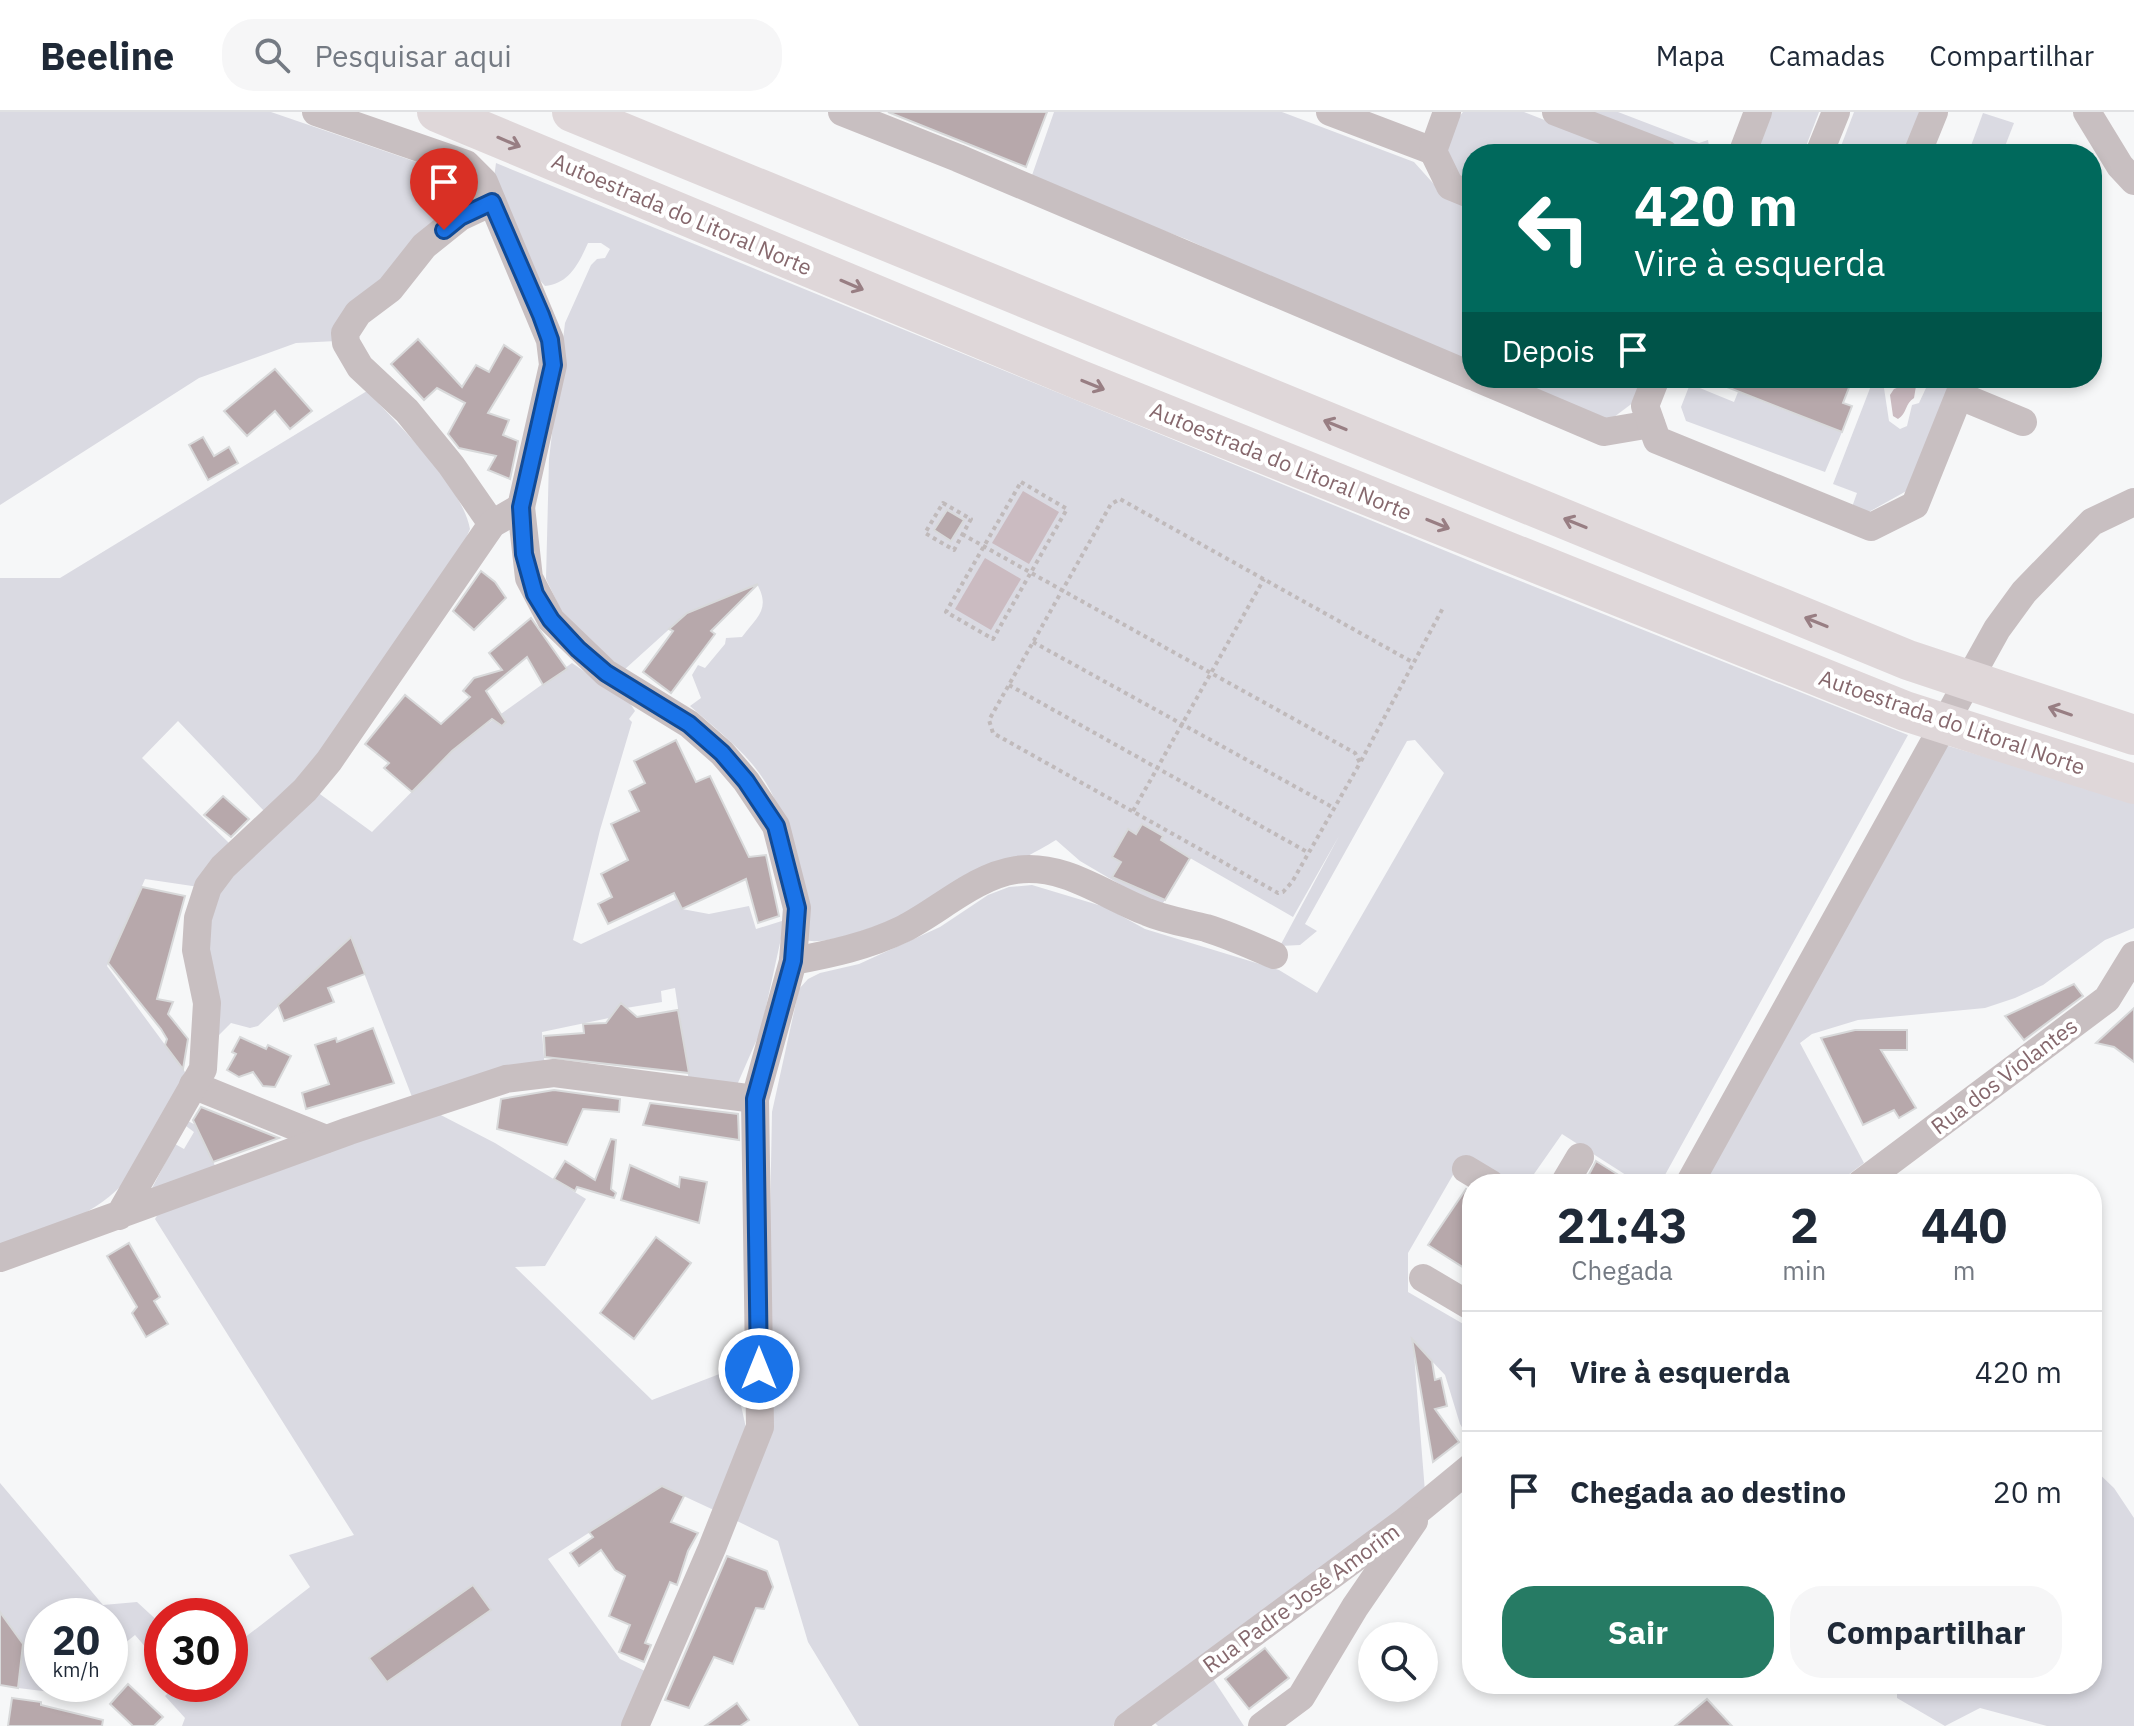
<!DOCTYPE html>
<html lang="pt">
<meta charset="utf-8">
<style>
:root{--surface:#fff;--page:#f6f6f7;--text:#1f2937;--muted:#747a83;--line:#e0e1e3;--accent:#267b64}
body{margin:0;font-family:"IBM Plex Sans",sans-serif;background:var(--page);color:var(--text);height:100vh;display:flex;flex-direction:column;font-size:30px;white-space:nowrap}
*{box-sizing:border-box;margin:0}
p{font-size:26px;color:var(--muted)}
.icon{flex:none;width:44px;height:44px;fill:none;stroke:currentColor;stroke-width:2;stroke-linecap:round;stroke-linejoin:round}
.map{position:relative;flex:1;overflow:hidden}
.sheet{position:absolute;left:1462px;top:1062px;width:640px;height:520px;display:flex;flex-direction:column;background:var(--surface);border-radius:32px;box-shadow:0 4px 12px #0003}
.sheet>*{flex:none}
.banner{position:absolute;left:1462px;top:32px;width:640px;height:244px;border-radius:32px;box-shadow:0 4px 12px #0003;background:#00695c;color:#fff;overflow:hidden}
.buttons{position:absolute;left:1358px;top:1510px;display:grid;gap:16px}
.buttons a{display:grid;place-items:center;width:80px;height:80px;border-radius:50%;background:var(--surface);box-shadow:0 4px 12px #0003;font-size:40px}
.speed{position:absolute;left:24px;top:1486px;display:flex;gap:16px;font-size:40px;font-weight:700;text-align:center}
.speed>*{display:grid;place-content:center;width:104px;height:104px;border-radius:50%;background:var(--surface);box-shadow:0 4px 12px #0003;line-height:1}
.speed small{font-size:20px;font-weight:400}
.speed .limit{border:12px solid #d22;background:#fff;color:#111}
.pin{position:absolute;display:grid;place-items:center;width:68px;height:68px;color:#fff;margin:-82px -34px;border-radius:50% 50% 50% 0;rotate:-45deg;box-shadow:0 0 8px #0007}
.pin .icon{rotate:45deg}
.me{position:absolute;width:88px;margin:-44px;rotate:0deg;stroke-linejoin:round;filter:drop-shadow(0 0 6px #0008)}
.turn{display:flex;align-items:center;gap:28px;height:168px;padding:0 40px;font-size:36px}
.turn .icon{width:104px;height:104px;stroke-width:2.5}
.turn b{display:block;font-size:56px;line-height:68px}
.then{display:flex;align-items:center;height:76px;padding:0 40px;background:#0003;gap:16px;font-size:30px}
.eta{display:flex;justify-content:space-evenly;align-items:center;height:136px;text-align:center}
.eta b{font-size:48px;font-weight:800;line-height:56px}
.action{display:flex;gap:16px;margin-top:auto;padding:16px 40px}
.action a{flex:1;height:92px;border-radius:32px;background:var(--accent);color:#fff;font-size:32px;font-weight:800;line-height:92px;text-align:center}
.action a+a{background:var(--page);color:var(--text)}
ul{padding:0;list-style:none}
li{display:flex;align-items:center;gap:24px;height:120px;padding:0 40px;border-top:2px solid var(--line)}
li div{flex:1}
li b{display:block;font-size:30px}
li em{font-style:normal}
header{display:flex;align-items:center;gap:48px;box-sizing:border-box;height:112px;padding:0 40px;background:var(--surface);border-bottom:2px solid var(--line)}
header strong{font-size:38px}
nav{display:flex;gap:44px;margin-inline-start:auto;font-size:28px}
.search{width:560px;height:72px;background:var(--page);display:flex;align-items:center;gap:20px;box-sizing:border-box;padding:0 28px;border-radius:32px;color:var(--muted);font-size:30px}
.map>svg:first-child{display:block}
.green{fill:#dadae2}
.water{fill:#cbbbc1}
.building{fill:#b7a8ab;stroke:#d8d9da;stroke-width:2}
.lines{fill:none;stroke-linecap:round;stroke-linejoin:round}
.path{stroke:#c0babb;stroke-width:4;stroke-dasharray:4 4;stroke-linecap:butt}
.minor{stroke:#c8bfc1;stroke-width:28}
.highway{stroke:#dfd7d9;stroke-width:40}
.oneway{stroke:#987e83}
.route-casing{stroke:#114b97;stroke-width:20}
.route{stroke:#1a73e8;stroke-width:14}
.labels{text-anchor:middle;stroke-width:8;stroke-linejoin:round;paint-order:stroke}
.street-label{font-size:22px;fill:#86686d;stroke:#fff}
</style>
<header>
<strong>Beeline</strong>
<div class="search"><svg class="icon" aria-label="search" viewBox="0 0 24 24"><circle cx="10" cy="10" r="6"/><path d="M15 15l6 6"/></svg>Pesquisar aqui</div>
<nav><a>Mapa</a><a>Camadas</a><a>Compartilhar</a></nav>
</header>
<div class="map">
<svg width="2134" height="1614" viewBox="0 0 2134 1614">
<rect width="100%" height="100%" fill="#f6f7f8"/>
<g class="green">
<polygon points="0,0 271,0 460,65 469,83 337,229 296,231 199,266 0,393"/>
<polygon points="1054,0 1282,0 1414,50 1441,80 1472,96 1472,257 1186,127 1030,69"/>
<polygon points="1463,0 1524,0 1632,42 1472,42 1472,68 1458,62 1445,37 1453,12"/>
<polygon points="1592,0 1618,0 1699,31 1708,28 1710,40 1695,40"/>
<polygon points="1771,0 1819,0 1803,42 1755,42"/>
<polygon points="1854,0 1921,0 1904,42 1838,42"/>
<polygon points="1983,1 2014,11 2002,42 1968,42"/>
<path d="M496,51L1490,457L1908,623L1660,1072H1640L1562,1022L1527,1072H1500L1461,1049L1408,1141V1180L1472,1217V1332L1460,1312L1445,1263L1413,1229L1425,1380L1113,1614H859L808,1530L778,1429L735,1408L767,1268L772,1000L799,877L808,867L820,861L859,852L940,815L988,783L1009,775L1032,773L1105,795L1145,817L1279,858L1317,881L1444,661L1415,628L1407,629L1305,812L1317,819L1300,833L1280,834L1339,724L1293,805L1190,746L1160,796L1080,749L1056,728C1015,753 846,840 805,828C797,788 789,712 770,678C751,643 719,620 690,594L701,586L692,563L698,553L705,556L725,532L726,526L742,525C757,505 771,497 757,472L686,502L624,558L566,509L546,467L549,347L565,211L591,153L597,147L605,146L610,137L601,131H588C579,151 569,172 545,174L537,165L494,66Z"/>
<polygon points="1494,266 1644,266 1634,290 1614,305 1594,309"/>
<polygon points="1874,266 1902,266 1884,276 1889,309 1900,317 1907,314 1912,293 1919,291 1926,276 1937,266 1952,266 1910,377 1867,401 1852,395 1857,381 1833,372"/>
<polygon points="1690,272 1734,290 1738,280 1842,320 1825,360 1686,309 1681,295"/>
<path d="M367,279C397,312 462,373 470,417L463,433L299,670L266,701L178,609L142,646L230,732L199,775L145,767L107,854L188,964L122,1073C89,1107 44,1119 0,1135V466H60Z"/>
<polygon points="572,551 630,591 635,599 629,607 632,610 600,718 573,828 581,832 677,787 682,797 709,802 749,794 756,817 785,808 761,918 737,973 689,970 675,876 661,879 662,890 626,896 620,892 609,906 542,920 545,958 414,990 350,825 258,914 250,916 231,911 218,924 205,857 215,777 313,677 372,720 458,633"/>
<polygon points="1945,633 2134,689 2134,816 2105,828 2043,873 2015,886 1985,896 1858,908 1812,922 1800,931 1864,1051 1836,1072 1701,1072"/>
<polygon points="433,999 495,1031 586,1087 545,1154 515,1155 652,1288 722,1261 748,1235 747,1268 736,1271 746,1316 716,1399 662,1374 548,1447 620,1547 647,1560 622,1614 182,1614 185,1606 165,1584 177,1572 230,1572 230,1537 310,1475 289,1443 354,1423 155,1107 161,1097"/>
<polygon points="188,1009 220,1026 212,1047 216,1056 151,1078 175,1032 184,1037 194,1020 186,1014"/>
<polygon points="2092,1355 2114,1376 2134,1406 2134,1614 2047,1614 1980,1596 1945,1614 1897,1586 1897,1572 2092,1572"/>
<polygon points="0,1371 103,1493 137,1490 162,1513 162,1554 135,1523 110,1543 110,1504 42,1504 42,1572 72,1572 59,1581 18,1576 23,1532 6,1508 0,1507"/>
<polygon points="1213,1567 1244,1614 1158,1614 1154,1610"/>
</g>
<g class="water">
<path d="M1911,266H1930L1916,274L1914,286C1905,291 1907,302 1898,307L1893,304L1890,283L1894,277L1907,272Z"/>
<polygon points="1023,379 1059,400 1029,452 992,431"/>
<polygon points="985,446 1021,467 991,518 955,497"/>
</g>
<g class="building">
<polygon points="888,0 1047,0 1026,55"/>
<polygon points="418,227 462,275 476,253 489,260 504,233 522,245 488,301 509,308 503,323 518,329 510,367 488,358 496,344 459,336 448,322 465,291 437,276 424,288 391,252"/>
<polygon points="275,257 312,299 290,317 275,299 247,324 224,299"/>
<polygon points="1704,266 1832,266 1850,273 1843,291 1852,294 1842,320"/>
<polygon points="203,325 214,344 229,335 238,351 208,368 189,333"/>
<polygon points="947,398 964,408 951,429 934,418"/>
<polygon points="481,459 495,470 506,486 474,518 453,499"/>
<polygon points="758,472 711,519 715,522 671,581 643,560 673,519 669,517 687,501"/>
<polygon points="531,506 567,557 543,573 527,545 486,579 506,610 502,614 492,607 452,639 412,680 384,656 389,651 365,632 405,583 441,612 470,585 463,579 474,566 502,558 489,541"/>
<polygon points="676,628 696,670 710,664 749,745 766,743 779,804 758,811 746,767 682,797 674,781 608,812 598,792 612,785 601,762 628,748 611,712 639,699 629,679 645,671 634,649"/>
<polygon points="223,684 249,707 231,725 204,703"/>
<polygon points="1142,712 1163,724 1161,728 1190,746 1165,788 1112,765 1121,750 1112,745 1128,717 1136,722"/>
<polygon points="142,775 185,784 157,887 173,890 168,902 188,927 183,957 165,933 167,927 161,917 108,851"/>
<polygon points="351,825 365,862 328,876 334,890 284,909 278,893"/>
<polygon points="2074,872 2083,884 2024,928 2005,904"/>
<polygon points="621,891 637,905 678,898 689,961 545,945 544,924 584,921 583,912 606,911"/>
<polygon points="2134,896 2134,950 2114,935 2096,931"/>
<polygon points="373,916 394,971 306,997 302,981 329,972 315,933 336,926 337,930"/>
<polygon points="1855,918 1907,918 1907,938 1881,938 1916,996 1899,1006 1894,998 1863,1013 1821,926"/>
<polygon points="240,925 266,937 268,933 291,944 275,975 263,974 253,960 239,965 227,958 236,942 232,940"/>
<polygon points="554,978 620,987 619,1000 583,997 567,1033 497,1017 501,987"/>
<polygon points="650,991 738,1002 739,1028 643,1013"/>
<polygon points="201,995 279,1026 213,1050 193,1008"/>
<polygon points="611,1027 616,1028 611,1077 616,1081 614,1086 577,1075 575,1079 554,1067 565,1049 595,1068"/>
<polygon points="1596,1049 1633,1072 1584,1072"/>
<polygon points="630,1053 679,1075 680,1065 707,1070 699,1111 621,1088"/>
<polygon points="1466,1077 1472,1080 1472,1161 1428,1133"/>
<polygon points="656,1125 691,1151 634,1227 600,1201"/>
<polygon points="129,1131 160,1185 154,1189 168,1212 146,1225 132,1201 137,1195 107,1144"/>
<polygon points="1412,1227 1432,1249 1435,1268 1441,1266 1447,1294 1435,1297 1459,1330 1433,1350"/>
<polygon points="662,1374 684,1384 671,1410 698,1421 688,1439 677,1473 670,1470 645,1531 651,1533 644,1550 619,1540 630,1513 609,1504 625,1464 615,1458 601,1438 579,1454 570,1441 593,1425 589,1420"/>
<polygon points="727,1444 767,1459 773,1475 764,1497 756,1496 733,1552 714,1545 689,1596 665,1588"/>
<polygon points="473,1473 491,1498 387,1570 369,1546"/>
<polygon points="0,1500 23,1532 18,1576 0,1573"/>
<polygon points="1265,1536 1289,1566 1249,1597 1225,1567"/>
<polygon points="128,1572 163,1605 154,1614 133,1614 110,1592"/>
<polygon points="12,1586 41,1590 41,1593 103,1608 102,1614 8,1614"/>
<polygon points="1707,1587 1732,1614 1675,1614"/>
<polygon points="737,1591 749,1608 740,1614 705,1614"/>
</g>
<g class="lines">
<g class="path">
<polygon points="1021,370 1067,397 993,527 946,500"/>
<polygon points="943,391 971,407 954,438 925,421"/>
<path d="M962,422C1093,496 1224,568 1355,641L1360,651L1292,770L1283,780L1278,781L993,621L989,608L1111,392L1120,387L1414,551"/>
<polyline points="1033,530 1334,696"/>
<polyline points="1009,573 1309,741"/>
<polyline points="1361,649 1444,494"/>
<polyline points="1133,699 1264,467"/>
</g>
<g class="minor">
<polyline points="316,0 466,52 484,70 550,228 553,253 521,395"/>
<polyline points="842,0 958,46 1472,264"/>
<polyline points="1330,0 1433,39"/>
<polyline points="1447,0 1433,39 1450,74 1472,83"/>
<polyline points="1556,0 1665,42"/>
<polyline points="2087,0 2120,54 2134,69"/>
<polyline points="1742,42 1758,0"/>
<polyline points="1819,42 1836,0"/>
<polyline points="1917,42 1934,0"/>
<polyline points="492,90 460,105 424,134 390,177 358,201 345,221 346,231 360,255 407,299 451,353 492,412"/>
<polyline points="1477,266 1604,320 1651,312"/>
<polyline points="1656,266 1645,294 1657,328 1871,415 1915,393 1966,266"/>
<polyline points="1960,284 2023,310"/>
<path d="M793,849C831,842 868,834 903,817C939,799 975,764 1016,758C1064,751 1105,784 1147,800C1166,808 1186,811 1206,816C1229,823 1251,833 1274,843"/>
<polyline points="193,973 326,1027"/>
<polyline points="1466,1057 1491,1072"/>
<polyline points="1564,1072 1580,1045"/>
<polyline points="1689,1072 1997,517 2024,480 2092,410 2134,390"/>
<polyline points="1860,1072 2107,887 2134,843"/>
<polyline points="0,1146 349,1019 506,967 554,961 755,987 793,849 797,796 776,714 746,669 722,641 689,612 606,561 551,508 529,466 521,395 492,412 329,649 305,678 223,755 208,775 198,806 196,838 207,891 203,957 119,1104"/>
<polyline points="1423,1166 1472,1195"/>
<polyline points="635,1614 712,1436 760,1315 755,987"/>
<polyline points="1128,1614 1404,1410 1472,1354"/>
<polyline points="1262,1614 1301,1585 1355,1495 1414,1409"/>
</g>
<g class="highway">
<polyline points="437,0 1080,268 1905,599 2134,672"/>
<polyline points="572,0 1908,548 2134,623"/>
</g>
</g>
<defs><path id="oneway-shaft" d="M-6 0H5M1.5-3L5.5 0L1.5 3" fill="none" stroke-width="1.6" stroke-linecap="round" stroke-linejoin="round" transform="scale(2)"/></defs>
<g class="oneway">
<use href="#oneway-shaft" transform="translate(509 30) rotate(23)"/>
<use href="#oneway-shaft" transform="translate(852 173) rotate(23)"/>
<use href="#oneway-shaft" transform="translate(1093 273) rotate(22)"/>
<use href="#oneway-shaft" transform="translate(1335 313) rotate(-158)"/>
<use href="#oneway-shaft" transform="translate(1575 411) rotate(-158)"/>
<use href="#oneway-shaft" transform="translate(1438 412) rotate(22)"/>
<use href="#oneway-shaft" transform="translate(1816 510) rotate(-158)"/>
<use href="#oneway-shaft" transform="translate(2060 599) rotate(-161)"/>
</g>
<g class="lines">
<defs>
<polyline id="route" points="444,118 460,105 492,90 541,203 550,228 553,253 521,395 524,442 535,482 551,508 578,537 606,561 689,612 722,641 746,669 776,714 797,796 793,849 755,987 759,1257"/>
</defs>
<use href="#route" class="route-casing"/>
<use href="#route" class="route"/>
</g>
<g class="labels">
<g class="street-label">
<text transform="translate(682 102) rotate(23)" y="8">Autoestrada do Litoral Norte</text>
<text transform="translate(1281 349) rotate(22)" y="8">Autoestrada do Litoral Norte</text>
<text transform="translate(1952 610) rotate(19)" y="8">Autoestrada do Litoral Norte</text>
<text transform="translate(2004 964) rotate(-37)" y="8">Rua dos Violantes</text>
<text transform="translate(1301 1486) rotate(-36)" y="8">Rua Padre José Amorim</text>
</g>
</g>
</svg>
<div class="buttons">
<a><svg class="icon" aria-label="search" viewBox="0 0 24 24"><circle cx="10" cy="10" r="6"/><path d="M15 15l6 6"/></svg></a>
</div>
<div class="speed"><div>20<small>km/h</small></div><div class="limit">30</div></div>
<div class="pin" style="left:444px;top:118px;background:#d93025"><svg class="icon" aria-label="arrive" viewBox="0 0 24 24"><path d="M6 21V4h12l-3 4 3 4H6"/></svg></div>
<svg class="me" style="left:759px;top:1257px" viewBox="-20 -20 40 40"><circle r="17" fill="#1a73e8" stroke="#fff" stroke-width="3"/><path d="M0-11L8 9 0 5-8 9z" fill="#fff"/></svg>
<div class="banner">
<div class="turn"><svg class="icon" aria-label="left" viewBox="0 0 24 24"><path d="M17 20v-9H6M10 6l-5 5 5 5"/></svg><div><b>420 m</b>Vire à esquerda</div></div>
<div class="then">Depois<svg class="icon" aria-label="arrive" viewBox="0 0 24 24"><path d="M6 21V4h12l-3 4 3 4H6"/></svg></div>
</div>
<section class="sheet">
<div class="eta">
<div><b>21:43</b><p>Chegada</p></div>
<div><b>2</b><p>min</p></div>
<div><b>440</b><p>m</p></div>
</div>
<ul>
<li><svg class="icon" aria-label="left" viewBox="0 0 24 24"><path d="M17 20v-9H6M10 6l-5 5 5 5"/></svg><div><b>Vire à esquerda</b></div><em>420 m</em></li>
<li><svg class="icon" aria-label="arrive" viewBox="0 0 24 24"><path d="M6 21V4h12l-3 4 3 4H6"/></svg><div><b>Chegada ao destino</b></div><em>20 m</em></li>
</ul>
<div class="action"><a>Sair</a><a>Compartilhar</a></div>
</section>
</div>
